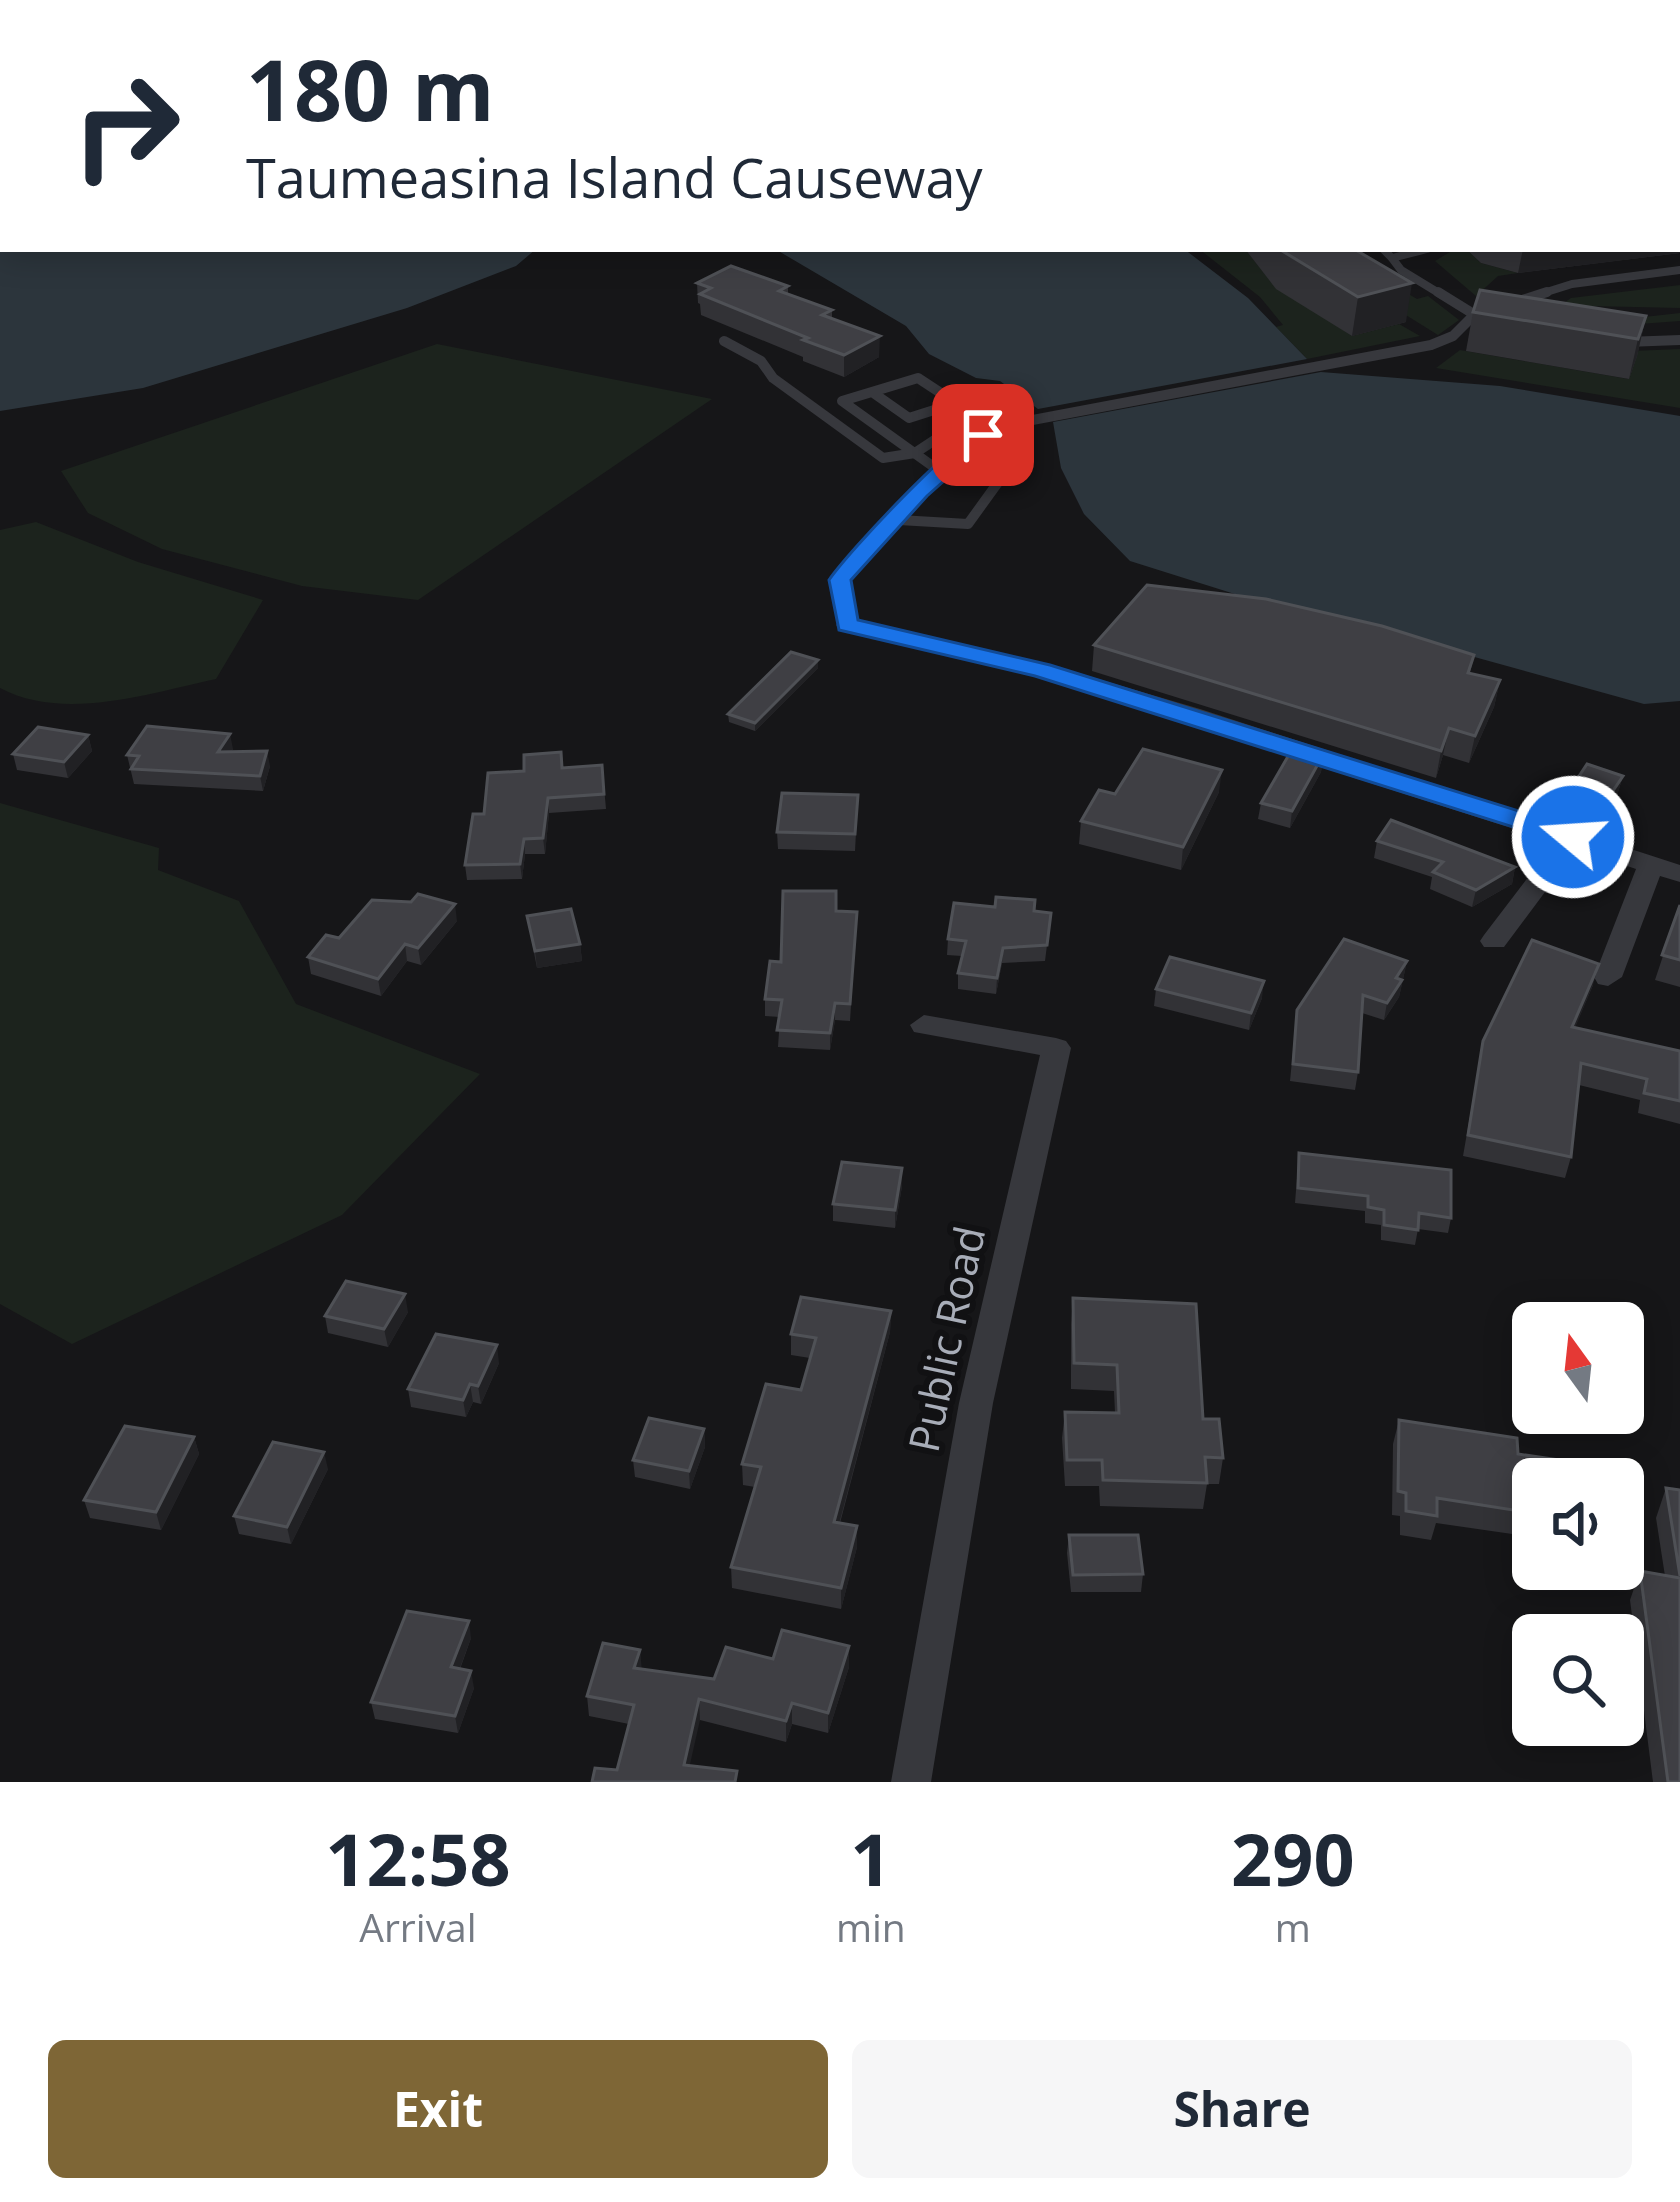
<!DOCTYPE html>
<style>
:root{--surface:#fff;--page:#f6f6f7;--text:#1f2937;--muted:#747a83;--accent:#7e6636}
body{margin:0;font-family:"Open Sans",sans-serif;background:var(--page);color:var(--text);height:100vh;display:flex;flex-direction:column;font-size:45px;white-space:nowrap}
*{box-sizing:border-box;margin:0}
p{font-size:39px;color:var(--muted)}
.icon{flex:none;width:66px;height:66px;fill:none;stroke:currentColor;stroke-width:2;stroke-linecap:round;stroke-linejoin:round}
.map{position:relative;height:1782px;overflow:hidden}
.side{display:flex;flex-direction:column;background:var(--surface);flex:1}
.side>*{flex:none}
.banner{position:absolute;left:0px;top:0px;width:1680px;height:252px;box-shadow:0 6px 30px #0003;background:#fff;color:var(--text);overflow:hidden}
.needle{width:78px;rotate:345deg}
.tools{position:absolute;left:1512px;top:1302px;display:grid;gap:24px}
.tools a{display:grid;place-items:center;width:132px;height:132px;border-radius:18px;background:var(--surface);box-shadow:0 6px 30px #0003;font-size:60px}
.pin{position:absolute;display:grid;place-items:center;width:102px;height:102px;color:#fff;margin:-51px;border-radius:24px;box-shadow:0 6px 18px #0006}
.me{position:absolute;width:132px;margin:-66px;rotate:288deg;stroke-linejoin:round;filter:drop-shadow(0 0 9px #0008)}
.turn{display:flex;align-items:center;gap:42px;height:252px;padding:0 48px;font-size:54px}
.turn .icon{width:156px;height:156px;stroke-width:2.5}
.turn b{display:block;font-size:84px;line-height:102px}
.eta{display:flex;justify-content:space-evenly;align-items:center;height:204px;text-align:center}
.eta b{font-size:72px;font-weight:700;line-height:84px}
.button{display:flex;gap:24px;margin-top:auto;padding:24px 48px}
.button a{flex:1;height:138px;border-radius:18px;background:var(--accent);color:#fff;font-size:48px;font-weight:700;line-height:138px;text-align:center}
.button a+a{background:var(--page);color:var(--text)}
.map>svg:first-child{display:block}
.green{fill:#1c231d}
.water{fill:#2c353c}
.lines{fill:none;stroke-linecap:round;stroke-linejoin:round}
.lane-far1{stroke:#37383d;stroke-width:8}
.lane{stroke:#37383d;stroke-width:10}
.street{fill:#37383d;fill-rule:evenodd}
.wall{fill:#323236}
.shaded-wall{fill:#212124}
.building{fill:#3f3f44;stroke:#4f5156;stroke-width:3}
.route{fill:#1a73e8;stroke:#114b97;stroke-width:3}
.labels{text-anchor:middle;stroke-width:12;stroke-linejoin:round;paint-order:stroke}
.near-street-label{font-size:42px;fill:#a8adb8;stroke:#111113}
</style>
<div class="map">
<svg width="1680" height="1782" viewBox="0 0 1680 1782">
<rect width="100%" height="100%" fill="#161618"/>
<g class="green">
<polygon points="1199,249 1245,249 1271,282 1352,336 1399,324 1420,336 1307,359 1276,327 1283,325 1260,297"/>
<polygon points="1323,249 1362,249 1356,251 1376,275 1417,299 1428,296 1459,320 1438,335 1348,279"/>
<polygon points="1455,249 1466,249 1481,263 1518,273 1498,276 1476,296 1435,261"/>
<polygon points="1680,285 1680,308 1589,306 1644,317 1680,313 1680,321 1626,325 1547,315 1571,298"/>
<polygon points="437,344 712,399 418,600 302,586 162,549 88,513 61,471"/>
<polygon points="1680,349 1680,408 1436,368 1460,350 1628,379 1632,351"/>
<path d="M36,522L138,562L263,600L216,679C150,693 64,722 0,688V530Z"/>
<polygon points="0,803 159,848 158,870 239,901 296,1004 480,1074 342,1215 72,1344 0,1304"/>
</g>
<g class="water">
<polygon points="0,0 1680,0 1680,96 1677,111 1677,3 3,3 3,249 536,249 516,266 407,308 143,388 0,411"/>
<polygon points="775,249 1184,249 1248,298 1307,359 1038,409 1000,381 976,378 929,354 906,326"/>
<polygon points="1321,372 1500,386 1680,416 1680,701 1644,704 1460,653 1361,634 1130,561 1084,514 1061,468 1053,422"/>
</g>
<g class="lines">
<g class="lane-far1">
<polyline points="1383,249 1392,258 1427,249"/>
<polyline points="1392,258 1401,270 1442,295"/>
<polyline points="1537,295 1572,284 1680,270"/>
</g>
<g class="lane">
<polyline points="1438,292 1480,318"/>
<polyline points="1513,303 1547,292"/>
<polyline points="724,341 761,361 773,378 883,458 915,453 971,416 956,403"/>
<polyline points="1626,342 1680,340"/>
<polyline points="872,392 909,418 956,403 918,378 842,401 931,465 945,468"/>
<polyline points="899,520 968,524 1007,470"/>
<polyline points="848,625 840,580 965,448 1011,424 1431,345 1453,336 1472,317"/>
</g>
<g class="street">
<polygon points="848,618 1050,665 1200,709 1680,865 1680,882 1660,876 1622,977 1608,986 1598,984 1594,977 1636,869 1577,849 1504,947 1484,947 1480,941 1484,935 1555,842 1036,676 840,630 836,625 840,620"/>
<polygon points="924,1015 1056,1038 1066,1041 1071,1048 993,1403 931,1782 891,1782 959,1403 1040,1055 914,1032 910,1025"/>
</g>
</g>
<g class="wall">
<polygon points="1680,129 1680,253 1518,273 1481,263 1466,249 1677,249"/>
<polygon points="1245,249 1354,249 1406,322 1352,336 1276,289"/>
<polygon points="697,283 788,286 788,294 832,310 832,319 879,357 844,377 803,361 803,357 701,315 700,304 698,303"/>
<polygon points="1473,312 1646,316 1637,356 1629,379 1466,351"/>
<polygon points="1094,645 1474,655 1470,673 1500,680 1494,707 1469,763 1443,755 1436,778 1092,671"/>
<polygon points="818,660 818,668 755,731 729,722 728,714"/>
<polygon points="88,735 92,751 68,778 17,770 13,754"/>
<polygon points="233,749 231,752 270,766 263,791 134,784 127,755"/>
<polygon points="1323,755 1321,772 1290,828 1258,819 1261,803"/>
<polygon points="602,765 606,809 549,813 545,854 525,854 522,879 467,880 465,865 484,814 562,768"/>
<polygon points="1623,776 1618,792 1602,818 1566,806 1570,790"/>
<polygon points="1219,792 1181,870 1079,844 1081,821 1115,794"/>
<polygon points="858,795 855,851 778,849 777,832"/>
<polygon points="1377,841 1515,867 1512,884 1472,907 1430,889 1432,877 1374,858"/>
<polygon points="1607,871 1592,895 1563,885 1565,876"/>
<polygon points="1680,905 1680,987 1655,980"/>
<polygon points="836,911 857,912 850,1021 835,1020 830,1050 778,1047 780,1017 765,1016 765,999 781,962"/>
<polygon points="1034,911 1051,913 1045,961 1002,963 996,994 958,989 958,973 962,956 947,955 948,939"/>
<polygon points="527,916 580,944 582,961 537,968"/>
<polygon points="457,921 421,965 407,961 381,996 311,974 308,957"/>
<polygon points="1407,961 1399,997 1384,1020 1362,1013 1358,1072 1355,1090 1290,1081 1297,1010"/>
<polygon points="1593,985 1575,1027 1680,1051 1680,1124 1638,1113 1640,1100 1579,1085 1571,1157 1565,1178 1463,1156 1483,1041"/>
<polygon points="1156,989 1262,998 1249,1030 1154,1006"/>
<polygon points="1299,1153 1451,1218 1448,1233 1418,1229 1415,1245 1381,1240 1381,1225 1365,1223 1365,1211 1295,1203"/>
<polygon points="902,1186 895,1228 833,1221 833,1204"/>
<polygon points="1073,1298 1203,1419 1223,1458 1219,1484 1207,1484 1203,1509 1100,1506 1099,1486 1065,1486 1062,1438 1065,1412 1115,1413 1114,1391 1071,1389 1071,1324"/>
<polygon points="891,1311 890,1332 840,1523 857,1547 841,1609 732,1588 731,1567 755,1487 743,1485 742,1464 801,1390 810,1358 791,1355 791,1334"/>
<polygon points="408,1312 388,1347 328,1333 325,1316"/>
<polygon points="499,1363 481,1404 473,1402 466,1417 411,1407 408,1389"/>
<polygon points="1399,1420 1518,1454 1533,1479 1533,1537 1436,1523 1431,1540 1400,1535 1400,1516 1392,1515 1393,1444"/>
<polygon points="704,1429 705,1447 690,1489 635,1477 633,1460"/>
<polygon points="194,1437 199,1454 161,1530 90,1518 84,1500"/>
<polygon points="328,1469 291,1544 239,1534 234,1516"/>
<polygon points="1666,1488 1680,1490 1680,1782 1653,1782 1630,1600 1640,1571 1665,1576 1656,1518"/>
<polygon points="1069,1535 1143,1574 1141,1592 1071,1592 1067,1553"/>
<polygon points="471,1638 460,1669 474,1688 458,1733 375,1719 371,1702"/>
<polygon points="849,1646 849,1667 828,1733 792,1724 786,1742 700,1720 617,1770 629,1724 589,1716 587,1696 640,1650 641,1669 714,1679 773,1659"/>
</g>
<g class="shaded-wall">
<polygon points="1677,216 1680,216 1680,253 1518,273 1523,249 1677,249"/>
<polygon points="1412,283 1406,322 1352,336 1358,297"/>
<polygon points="1646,316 1637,356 1629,379 1638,339"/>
<polygon points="880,336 879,357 844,377 844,355"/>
<polygon points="818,660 818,668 755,731 755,723"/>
<polygon points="1500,680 1494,707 1469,763 1475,736"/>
<polygon points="1449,728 1443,755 1436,778 1441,751"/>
<polygon points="230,734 233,749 221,767 218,752"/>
<polygon points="88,735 92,751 68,778 64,762"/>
<polygon points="267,751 270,766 263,791 260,776"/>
<polygon points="1323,755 1321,772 1290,828 1292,811"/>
<polygon points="1222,770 1219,792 1181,870 1183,847"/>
<polygon points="1623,776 1618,792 1602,818 1606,801"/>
<polygon points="548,798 549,813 545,854 543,838"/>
<polygon points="524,839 525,854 522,879 520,864"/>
<polygon points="1609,863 1607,871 1592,895 1594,886"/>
<polygon points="1515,867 1512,884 1472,907 1476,890"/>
<polygon points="455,904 457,921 421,965 418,948"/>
<polygon points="405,944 407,961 381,996 378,979"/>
<polygon points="580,944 582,961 537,968 535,951"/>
<polygon points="1003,948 1002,963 996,994 997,978"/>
<polygon points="1407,961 1399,997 1384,1020 1387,1003 1396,978"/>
<polygon points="1599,964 1593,985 1567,1047 1572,1027"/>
<polygon points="1264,981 1262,998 1249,1030 1251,1013"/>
<polygon points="835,1003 835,1020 830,1050 830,1033"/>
<polygon points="902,1168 902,1186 895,1228 895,1210"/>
<polygon points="405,1294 408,1312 388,1347 384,1329"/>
<polygon points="891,1311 890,1332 834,1543 834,1522"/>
<polygon points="497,1345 499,1363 481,1404 478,1386"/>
<polygon points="470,1384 473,1402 466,1417 463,1400"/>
<polygon points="704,1429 705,1447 690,1489 689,1471"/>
<polygon points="194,1437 199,1454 161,1530 156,1512"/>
<polygon points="324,1452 328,1469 291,1544 287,1527"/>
<polygon points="857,1526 857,1547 841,1609 841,1588"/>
<polygon points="469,1621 471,1638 454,1684 451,1667"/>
<polygon points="849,1646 849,1667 828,1733 828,1713"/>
<polygon points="640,1650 642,1671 634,1668"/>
<polygon points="471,1671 474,1688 458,1733 455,1716"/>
<polygon points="699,1699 700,1720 686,1782 684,1765"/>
<polygon points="792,1703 792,1724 786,1742 786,1721"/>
</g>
<g class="building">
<rect x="1677" y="129" width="3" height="87"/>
<polygon points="1279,249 1354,249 1412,283 1358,297"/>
<polygon points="731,266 788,286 779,291 832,310 822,315 880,336 844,355 803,340 808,338 700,294 711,288 697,283"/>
<polygon points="1480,290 1646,316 1638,339 1473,312"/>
<polygon points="1147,585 1266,599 1382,626 1474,655 1468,673 1500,680 1475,736 1449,728 1441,751 1094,645"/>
<polygon points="791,652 818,660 755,723 728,714"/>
<polygon points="147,726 230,734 218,752 267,751 260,776 131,769 139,756 127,755"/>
<polygon points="38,727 88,735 64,762 13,754"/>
<polygon points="1294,746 1323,755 1292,811 1261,803"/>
<polygon points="1143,749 1222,770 1183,847 1081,821 1099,790 1115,794"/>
<polygon points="561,752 562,768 602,765 604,794 548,798 543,838 524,839 520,864 465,865 473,814 484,814 488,773 524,771 524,755"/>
<polygon points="1587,764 1623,776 1606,801 1570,790"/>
<polygon points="782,793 858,795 855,834 777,832"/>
<polygon points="1391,820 1515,867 1476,890 1433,872 1443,862 1377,841"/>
<polygon points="1581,853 1609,863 1594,886 1565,876"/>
<polygon points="783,891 836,891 836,911 857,912 850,1004 835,1003 830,1033 777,1030 782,1000 765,999 770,961 781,962"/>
<polygon points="418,894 455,904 418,948 405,944 378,979 308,957 326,935 339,938 372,900 411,902"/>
<polygon points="996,897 1035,900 1034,911 1051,913 1047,945 1003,948 997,978 958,973 966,941 948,939 954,903 995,907"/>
<polygon points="1680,905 1680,960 1662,955"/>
<polygon points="571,909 580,944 535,951 527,916"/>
<polygon points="1344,939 1407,961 1396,978 1402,980 1387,1003 1363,995 1358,1072 1293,1064 1297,1010"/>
<polygon points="1532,940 1599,964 1572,1027 1680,1051 1680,1101 1644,1093 1647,1079 1581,1063 1571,1157 1468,1135 1483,1041"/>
<polygon points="1170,957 1264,981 1251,1013 1156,989"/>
<polygon points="1299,1153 1451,1170 1451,1218 1419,1213 1418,1230 1384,1225 1384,1210 1368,1207 1368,1196 1298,1188"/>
<polygon points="842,1162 902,1168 895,1210 833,1204"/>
<polygon points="346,1281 405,1294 384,1329 325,1316"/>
<polygon points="801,1297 891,1311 834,1522 857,1526 841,1588 731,1567 761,1467 742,1464 766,1384 801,1390 816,1338 791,1334"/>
<polygon points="1073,1298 1196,1304 1203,1419 1219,1419 1223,1458 1205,1457 1207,1483 1103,1480 1102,1460 1067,1460 1065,1412 1119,1413 1117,1365 1074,1363"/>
<polygon points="436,1334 497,1345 478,1386 470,1384 463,1400 408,1389"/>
<polygon points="649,1418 704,1429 689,1471 633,1460"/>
<polygon points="1399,1420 1517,1438 1518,1454 1607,1467 1608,1479 1533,1479 1533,1513 1437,1498 1437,1516 1406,1511 1406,1493 1398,1491"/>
<polygon points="125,1426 194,1437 156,1512 84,1500"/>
<polygon points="273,1442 324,1452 287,1527 234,1516"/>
<polygon points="1666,1488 1680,1490 1680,1576"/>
<polygon points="1069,1535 1138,1535 1143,1574 1073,1575"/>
<polygon points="1640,1571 1680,1578 1680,1782 1668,1782"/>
<polygon points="407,1611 469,1621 451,1667 471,1671 455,1716 371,1702"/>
<polygon points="782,1630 849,1646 828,1713 792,1703 786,1721 699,1699 684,1765 737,1771 735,1782 592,1782 595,1768 617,1770 634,1705 587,1696 603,1643 640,1650 634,1668 714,1679 726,1647 773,1659"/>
</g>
<path class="route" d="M983,429L994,435L990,440L927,496L851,580L858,620L1050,665L1583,831V843H1564L1035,676L839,630L829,580C849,551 954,439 983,429Z"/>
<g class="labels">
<g class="near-street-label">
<text transform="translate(947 1339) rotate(-78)" y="15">Public Road</text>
</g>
</g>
</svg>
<div class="tools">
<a><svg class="needle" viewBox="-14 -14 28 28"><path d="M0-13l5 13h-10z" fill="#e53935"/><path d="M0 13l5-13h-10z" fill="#747a83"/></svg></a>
<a><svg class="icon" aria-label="sound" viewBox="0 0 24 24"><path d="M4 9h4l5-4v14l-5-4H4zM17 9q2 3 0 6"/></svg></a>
<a><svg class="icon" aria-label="search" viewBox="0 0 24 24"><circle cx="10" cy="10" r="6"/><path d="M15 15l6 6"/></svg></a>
</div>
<div class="pin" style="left:983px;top:435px;background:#d93025"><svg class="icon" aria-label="arrive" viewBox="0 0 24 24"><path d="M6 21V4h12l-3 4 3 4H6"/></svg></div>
<svg class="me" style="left:1573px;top:837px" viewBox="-20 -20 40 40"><circle r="17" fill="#1a73e8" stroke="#fff" stroke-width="3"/><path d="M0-11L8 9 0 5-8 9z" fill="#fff"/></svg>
<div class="banner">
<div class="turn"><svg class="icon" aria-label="right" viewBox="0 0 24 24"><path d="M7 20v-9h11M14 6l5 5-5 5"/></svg><div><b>180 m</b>Taumeasina Island Causeway</div></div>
</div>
</div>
<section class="side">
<div class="eta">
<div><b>12:58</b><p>Arrival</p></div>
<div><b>1</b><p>min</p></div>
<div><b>290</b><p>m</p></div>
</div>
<div class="button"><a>Exit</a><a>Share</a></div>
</section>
